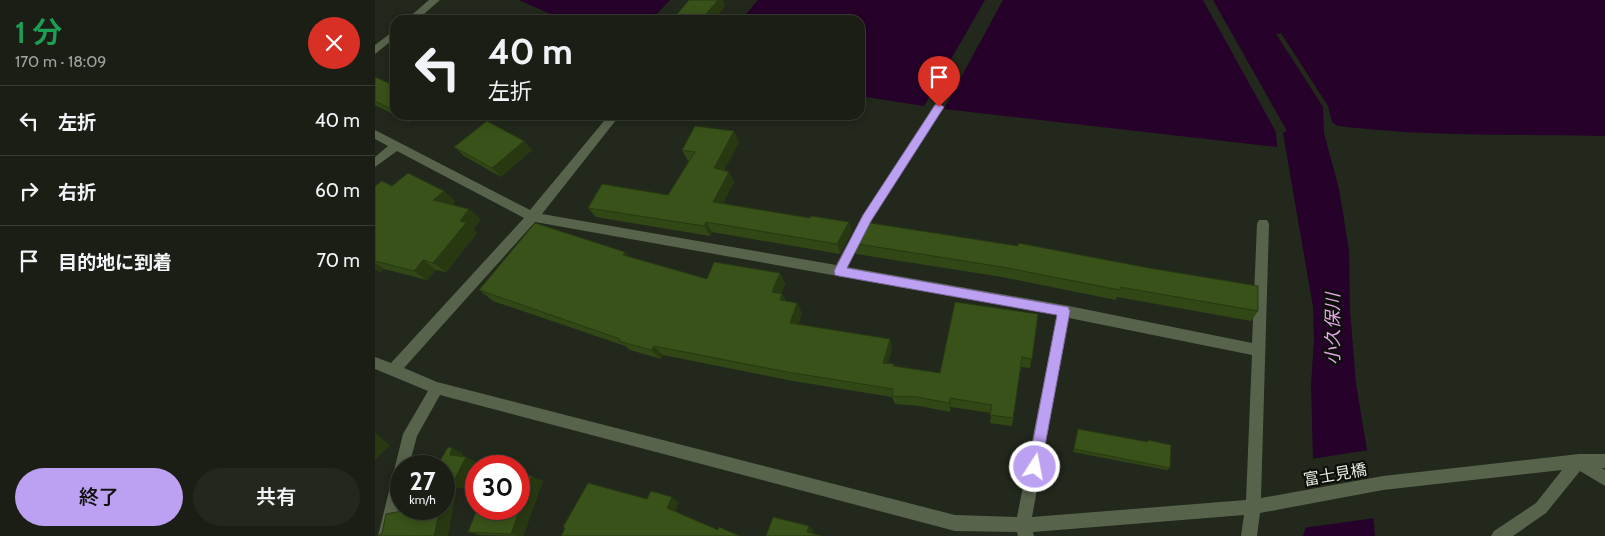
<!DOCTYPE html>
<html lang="ja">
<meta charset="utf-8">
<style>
:root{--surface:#1a1e15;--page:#23271e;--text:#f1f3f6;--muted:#9fa2a0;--line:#383c34;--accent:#bca0f2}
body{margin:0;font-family:Cabin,"Noto Sans JP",sans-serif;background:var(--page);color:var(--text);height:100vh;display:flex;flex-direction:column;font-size:19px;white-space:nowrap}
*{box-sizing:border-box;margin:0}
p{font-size:16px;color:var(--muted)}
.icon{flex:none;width:28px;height:28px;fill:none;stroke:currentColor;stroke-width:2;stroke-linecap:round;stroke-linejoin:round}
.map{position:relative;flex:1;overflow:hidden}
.details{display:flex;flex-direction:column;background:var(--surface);width:375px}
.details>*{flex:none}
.banner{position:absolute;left:15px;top:15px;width:475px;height:105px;border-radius:15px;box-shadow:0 2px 12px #0003,0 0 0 1px var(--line);background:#1a1e15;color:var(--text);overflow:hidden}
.speed{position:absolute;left:15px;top:455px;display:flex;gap:10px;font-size:25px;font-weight:700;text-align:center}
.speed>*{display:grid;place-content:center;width:65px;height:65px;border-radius:50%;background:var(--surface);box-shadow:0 2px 12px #0003,0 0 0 1px var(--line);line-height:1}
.speed small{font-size:12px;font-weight:400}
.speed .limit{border:8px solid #d22;background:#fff;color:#111}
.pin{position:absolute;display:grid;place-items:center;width:42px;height:42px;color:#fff;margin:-51px -21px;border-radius:50% 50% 50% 0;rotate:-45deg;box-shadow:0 0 5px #0007}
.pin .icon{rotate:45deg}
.me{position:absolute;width:55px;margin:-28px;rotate:11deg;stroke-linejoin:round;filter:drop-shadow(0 0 4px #0008)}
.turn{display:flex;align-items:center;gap:18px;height:105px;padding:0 15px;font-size:22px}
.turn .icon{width:65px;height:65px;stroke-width:2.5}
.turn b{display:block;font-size:35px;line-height:42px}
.round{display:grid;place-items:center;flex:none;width:52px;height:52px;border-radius:26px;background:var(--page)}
.head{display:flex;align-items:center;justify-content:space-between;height:85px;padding:0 15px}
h1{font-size:30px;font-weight:600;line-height:38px;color:#1e9e55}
.cta{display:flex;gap:10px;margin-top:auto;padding:10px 15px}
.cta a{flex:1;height:58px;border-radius:30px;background:var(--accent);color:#111;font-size:20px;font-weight:600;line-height:58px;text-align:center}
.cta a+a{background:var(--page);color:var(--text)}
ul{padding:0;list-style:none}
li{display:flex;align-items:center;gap:15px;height:70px;padding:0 15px;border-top:1px solid var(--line)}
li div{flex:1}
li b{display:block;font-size:19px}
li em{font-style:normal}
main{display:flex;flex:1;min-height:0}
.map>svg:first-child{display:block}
.water{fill:#260129}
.pier{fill:#22281c}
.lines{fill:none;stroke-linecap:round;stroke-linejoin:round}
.minor{fill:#58634c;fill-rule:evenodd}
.wall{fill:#314716}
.shaded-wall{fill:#283912}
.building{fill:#39521a;stroke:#283912}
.route{fill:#bca0f2;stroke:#7a689d}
.labels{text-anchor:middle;stroke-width:4.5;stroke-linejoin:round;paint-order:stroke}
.street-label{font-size:16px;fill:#e7ebe3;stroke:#0d100a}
.water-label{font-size:18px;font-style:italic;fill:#e9a8eb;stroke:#0d100a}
</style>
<main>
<section class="details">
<div class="head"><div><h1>1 分</h1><p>170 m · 18:09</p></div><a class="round" style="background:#d93025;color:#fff"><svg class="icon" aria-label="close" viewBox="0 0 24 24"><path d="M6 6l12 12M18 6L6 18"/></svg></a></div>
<ul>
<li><svg class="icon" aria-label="left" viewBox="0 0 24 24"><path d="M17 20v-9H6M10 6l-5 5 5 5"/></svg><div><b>左折</b></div><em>40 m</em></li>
<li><svg class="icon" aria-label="right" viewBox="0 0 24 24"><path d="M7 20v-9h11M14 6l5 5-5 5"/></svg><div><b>右折</b></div><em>60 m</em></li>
<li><svg class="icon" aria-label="arrive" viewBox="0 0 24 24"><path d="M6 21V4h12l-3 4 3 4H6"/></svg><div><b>目的地に到着</b></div><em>70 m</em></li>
</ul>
<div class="cta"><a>終了</a><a>共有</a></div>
</section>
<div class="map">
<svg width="1230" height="536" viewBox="0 0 1230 536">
<rect width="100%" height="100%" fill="#22281c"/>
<g class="water">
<polygon points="144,0 295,0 276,20 189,20"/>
<polygon points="383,0 610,0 549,106 485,96 485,20 366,20"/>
<polygon points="628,0 828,0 901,132 902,147 569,109"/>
<path d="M838,0H1230V136C1141,134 1052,137 963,126L957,122L953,106L906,33L901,34L948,107L949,133L964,189L974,250L975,310L981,384L992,450L1000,536H928L931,527L938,459L936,384L939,341L938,307L908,133L912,131Z"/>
</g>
<polygon class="pier" points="994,450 1000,518 928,528 935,459"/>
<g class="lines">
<g class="minor">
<polygon points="54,0 65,0 42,20 31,20"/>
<polygon points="20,30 20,38 0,54 0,45"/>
<path d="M564,103L569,107L496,221L472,267L689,305L877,343L882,224L884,220H892L894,224L886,498L1008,476L1204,454H1230V468H1227L1230,470V486L1205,471L1171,513L1138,536H1116L1119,531L1161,503L1187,470L1008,490L885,513L882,536H866L869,515L658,532L659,536H643L642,532L580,531L65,395L42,436L34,466H26V502L19,536H3L28,434L53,391L0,369V357L16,363L149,218L22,151L0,167V157L13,146L0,139V130L155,210L234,115H245L167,214L461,265L488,215L560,104ZM160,222L682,315L642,517L580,515L62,382L29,368ZM694,318L877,355L871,500L657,517Z"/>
</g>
</g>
<g class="wall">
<polygon points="0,77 20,86 20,115 42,115 34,122 0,105"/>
<polygon points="364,142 349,170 354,172 359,182 348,203 477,231 465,254 337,232 335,236 221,217 213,208 293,195 315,161 313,161 307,150"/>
<polygon points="79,147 157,150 126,177 89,156"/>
<polygon points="0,186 69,191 80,201 77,205 106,219 98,229 102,233 71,272 61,270 52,280 9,269 5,272 0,269"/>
<polygon points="489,222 883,311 876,321 742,297 741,300 627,277 481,254 477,243"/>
<polygon points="255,257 332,279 405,273 410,284 406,294 407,294 411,301 427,313 423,325 515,339 517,348 513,363 519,366 565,373 663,314 655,368 646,367 637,426 615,423 616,413 576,407 575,412 544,406 520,404 517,397 418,381 288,355 286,359 255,350 250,346 118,301 104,290"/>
<polygon points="703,429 772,442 773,440 795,468 792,470 698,452"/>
<polygon points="88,453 87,457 102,462 88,488 82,487 69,509 69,466"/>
<polygon points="168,481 148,536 105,535 93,532"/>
</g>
<g class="shaded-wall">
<polygon points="343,0 348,0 350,6 339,20 326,20"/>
<polygon points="26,115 42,115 34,122"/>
<polygon points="359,131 364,142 344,179 339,168"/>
<polygon points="149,141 157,150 126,177 117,168"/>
<polygon points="354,172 359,182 344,211 338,202"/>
<polygon points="69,191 80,201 70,210 58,200"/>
<polygon points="94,209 106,219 98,229 102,233 71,272 58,263 85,221"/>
<polygon points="331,222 337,232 335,236 329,226"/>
<polygon points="474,222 477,231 465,254 462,244"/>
<polygon points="250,252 260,263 248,255"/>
<polygon points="48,260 61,270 52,280 39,271"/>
<polygon points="0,263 9,269 5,272 0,268"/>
<polygon points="405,273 410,284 403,303 397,292"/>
<polygon points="407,294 413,304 405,300"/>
<polygon points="422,303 427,313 420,333 415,323"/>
<polygon points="515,339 517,348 511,372 508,363"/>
<polygon points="279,346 288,355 286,359 276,350"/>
<polygon points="575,398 576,407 575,412 574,403"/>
<polygon points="0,433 15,445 0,460"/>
<polygon points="77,448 88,453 87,460 75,455"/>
<polygon points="91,457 102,462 88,488 77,484"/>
<polygon points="157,476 168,481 148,536 143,536 136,534"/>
<polygon points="70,483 82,487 73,536 59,536 65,509 69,509 69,489"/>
<polygon points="297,497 304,502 300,512 292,508"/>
<polygon points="434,526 439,530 437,535 432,532"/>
</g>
<g class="building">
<polygon points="314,0 343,0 326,20 297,20"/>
<polygon points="0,77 20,86 20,111 0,101"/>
<polygon points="112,121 149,141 117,168 79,147"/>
<polygon points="320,126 359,131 339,168 354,172 338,202 435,218 436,216 474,222 462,244 331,222 329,226 213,208 227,184 293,195 320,152 307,150"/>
<polygon points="33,173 69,191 58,200 94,209 85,221 91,223 58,263 48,260 39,271 0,261 0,186 7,181 17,186"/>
<polygon points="489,222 643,246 643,243 774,268 883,286 883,311 745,287 745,290 627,267 477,243"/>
<polygon points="160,223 250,252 248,255 332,279 339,262 405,273 397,292 407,294 405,300 422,303 415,323 515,339 508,363 519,364 518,366 565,373 580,302 663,314 657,359 647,357 638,418 615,415 617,405 575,398 574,403 542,397 517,396 518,389 412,372 279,346 276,350 244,341 245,339 104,290"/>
<polygon points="703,429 773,442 773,440 796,445 795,468 699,449"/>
<polygon points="73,447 77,448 75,455 91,457 77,484 70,483 69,489 69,466 62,466"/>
<polygon points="144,475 157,476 136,534 93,532 102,509 144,509"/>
<polygon points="213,483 272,499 276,491 297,497 292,508 343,530 344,527 365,536 186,536 190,528 188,527"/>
<polygon points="38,509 65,509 59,536 3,536 4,535 7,533 11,514"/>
<polygon points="398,517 434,526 432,532 447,536 391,536"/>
</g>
<polygon class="route" points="564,104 569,107 496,221 472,268 693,307 695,311 666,467 664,471 660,473 655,471 653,467 682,315 464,276 460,275 459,271 488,215 560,105"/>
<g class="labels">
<g class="street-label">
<text transform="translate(960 474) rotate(-10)" y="6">富士見橋</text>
</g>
<g class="water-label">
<text transform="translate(958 329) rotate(-90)" y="6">小久保川</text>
</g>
</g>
</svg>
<div class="speed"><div>27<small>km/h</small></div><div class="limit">30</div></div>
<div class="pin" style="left:564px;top:107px;background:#d93025"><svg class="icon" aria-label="arrive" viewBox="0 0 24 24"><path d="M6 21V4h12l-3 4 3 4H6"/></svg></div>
<svg class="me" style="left:660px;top:467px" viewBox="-20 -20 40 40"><circle r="17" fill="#bca0f2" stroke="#fff" stroke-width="3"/><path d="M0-11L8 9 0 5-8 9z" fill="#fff"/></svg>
<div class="banner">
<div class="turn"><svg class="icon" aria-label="left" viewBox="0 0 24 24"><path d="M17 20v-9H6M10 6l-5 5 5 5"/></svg><div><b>40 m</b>左折</div></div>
</div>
</div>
</main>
